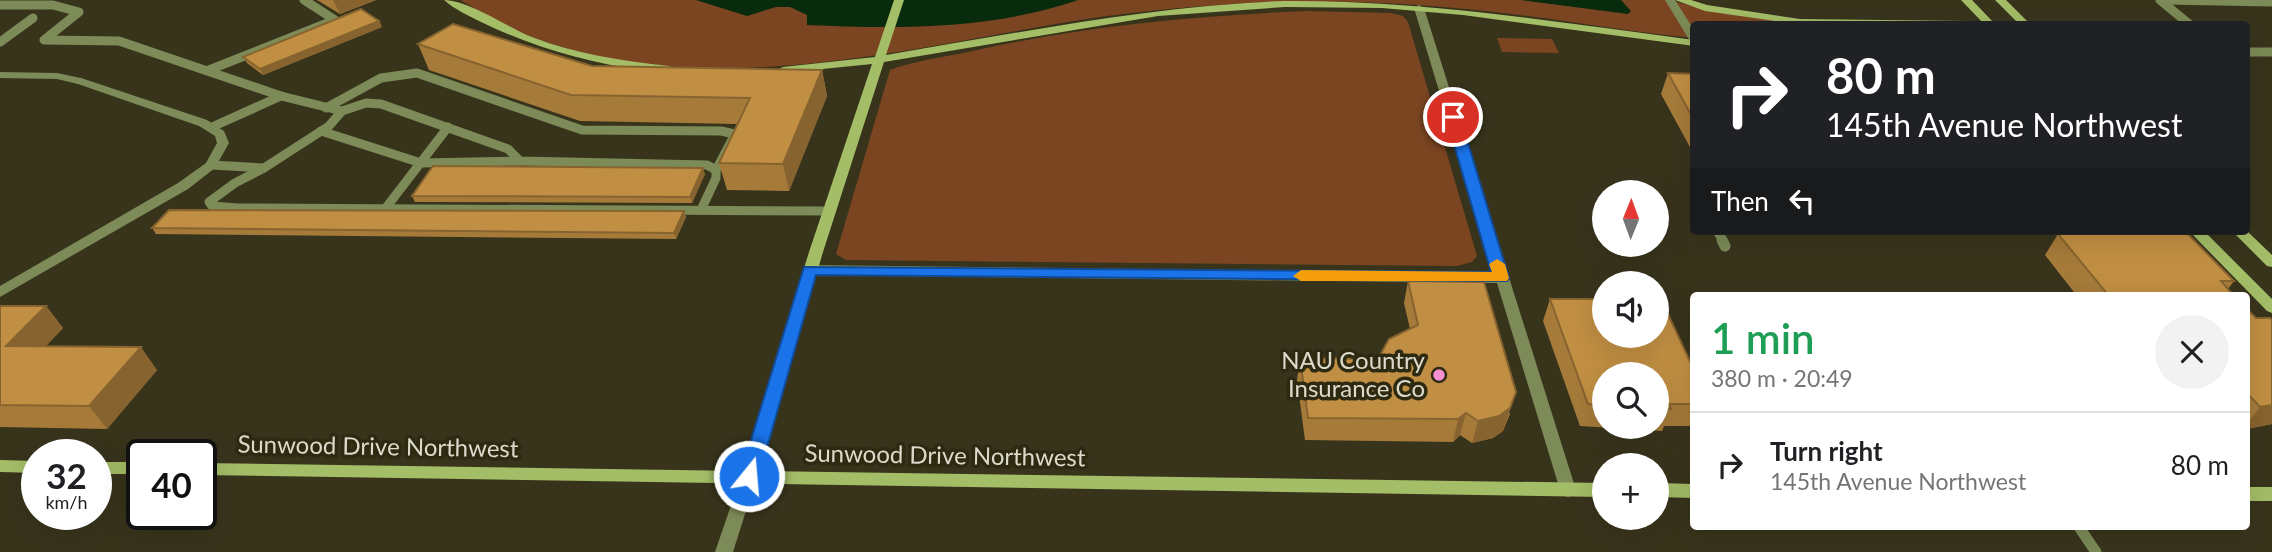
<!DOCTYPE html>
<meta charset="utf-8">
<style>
:root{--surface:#fff;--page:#f2f2f2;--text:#202124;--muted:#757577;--line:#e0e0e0}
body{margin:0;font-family:Lato,sans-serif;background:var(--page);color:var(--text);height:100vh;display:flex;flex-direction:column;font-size:26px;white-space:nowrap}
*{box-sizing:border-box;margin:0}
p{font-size:23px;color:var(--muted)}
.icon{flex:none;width:38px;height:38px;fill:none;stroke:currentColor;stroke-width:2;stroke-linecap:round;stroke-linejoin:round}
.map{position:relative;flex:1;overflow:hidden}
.drawer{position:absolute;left:1690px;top:292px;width:560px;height:238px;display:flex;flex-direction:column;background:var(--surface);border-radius:7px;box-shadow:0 7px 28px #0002}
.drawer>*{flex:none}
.top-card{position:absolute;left:1690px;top:21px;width:560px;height:214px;border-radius:7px;box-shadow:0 7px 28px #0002;background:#202124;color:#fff;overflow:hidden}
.needle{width:46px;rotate:1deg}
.tools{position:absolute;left:1592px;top:180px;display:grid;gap:14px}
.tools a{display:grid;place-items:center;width:77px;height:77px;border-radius:50%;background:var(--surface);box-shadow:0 7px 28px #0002;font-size:35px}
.speed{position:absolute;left:21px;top:439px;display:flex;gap:14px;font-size:35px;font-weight:700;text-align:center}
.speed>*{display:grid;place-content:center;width:91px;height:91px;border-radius:50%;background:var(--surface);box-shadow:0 7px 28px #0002;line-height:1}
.speed small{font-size:18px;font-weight:400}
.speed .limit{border:4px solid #111;border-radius:10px;background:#fff;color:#111}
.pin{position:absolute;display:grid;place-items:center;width:60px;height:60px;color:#fff;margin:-30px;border:4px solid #fff;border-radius:50%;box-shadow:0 2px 7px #0007}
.me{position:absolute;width:77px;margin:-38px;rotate:17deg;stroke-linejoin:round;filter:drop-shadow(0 0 5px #0008)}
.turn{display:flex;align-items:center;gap:24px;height:147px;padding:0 21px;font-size:32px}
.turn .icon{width:91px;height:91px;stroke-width:2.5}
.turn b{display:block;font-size:49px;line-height:60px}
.then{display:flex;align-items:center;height:66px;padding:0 21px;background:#0003;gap:14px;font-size:26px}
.round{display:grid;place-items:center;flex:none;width:74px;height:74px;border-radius:37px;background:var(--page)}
.summary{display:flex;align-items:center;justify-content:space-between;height:119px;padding:0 21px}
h1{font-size:42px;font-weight:600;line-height:52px;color:#1e9e55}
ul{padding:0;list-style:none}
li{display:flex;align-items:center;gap:21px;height:105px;padding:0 21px;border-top:2px solid var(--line)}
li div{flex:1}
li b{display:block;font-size:26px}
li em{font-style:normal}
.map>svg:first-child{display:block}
.green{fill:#7b4521}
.water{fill:#082b0d}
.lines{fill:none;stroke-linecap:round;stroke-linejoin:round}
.lane-far1{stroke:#7c8b57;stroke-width:9}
.lane{stroke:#7c8b57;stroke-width:11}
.street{fill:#7c8b57;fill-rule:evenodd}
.secondary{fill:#a4bd67;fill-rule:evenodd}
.wall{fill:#a67b3a;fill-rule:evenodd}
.shaded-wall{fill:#87642f}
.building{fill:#c18f43;stroke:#87642f;stroke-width:2}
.route{fill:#1a73e8;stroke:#114b97;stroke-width:2}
.slow{fill:#f59e0b}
.poi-dot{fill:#f690d0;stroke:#2e2a12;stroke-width:2.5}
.labels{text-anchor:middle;stroke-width:7;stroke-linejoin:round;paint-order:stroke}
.poi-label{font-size:24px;fill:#dcdacb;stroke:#2e2a12;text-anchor:end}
.street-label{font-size:24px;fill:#dcdacb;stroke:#2e2a12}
</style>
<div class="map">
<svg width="2272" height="552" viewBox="0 0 2272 552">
<rect width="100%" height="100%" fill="#38341c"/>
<g class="green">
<path d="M460,0H1669L1720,13L1799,24H1694V38C1635,33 1578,22 1519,15C1436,4 1352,0 1268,2C1207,5 1147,10 1086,19C899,49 693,108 510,28C493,20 477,9 460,0Z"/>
<path d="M1307,11L1391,13L1403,16L1408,22L1477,256L1472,262L1457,266L846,260L836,254L890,70C916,60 946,57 973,51C1083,26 1194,16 1307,11Z"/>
<polygon points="1497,38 1552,39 1559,53 1502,52"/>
</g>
<g class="water">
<path d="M696,0H1078C991,30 897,29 807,25V15L790,7H776L747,16Z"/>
<polygon points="1521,0 1621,0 1631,11 1628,14"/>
</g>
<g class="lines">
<g class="lane-far1">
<polyline points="2160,0 2189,24"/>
<polyline points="2165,0 2272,2"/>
<polyline points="0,5 53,5 79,12 44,40 119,41 281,96 342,111 329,126 264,168 211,165"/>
<polyline points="0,42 33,18"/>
<polyline points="2247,52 2272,52"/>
<polyline points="209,70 335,20 304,0"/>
<polyline points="326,108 381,78 417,73 582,130 721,131 735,134 716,170"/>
<polyline points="342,111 366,103 381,104 508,149 520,161 707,165 716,170 716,178 701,210"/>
<polyline points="212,127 281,96"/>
<polyline points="321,131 421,163 520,161"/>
<polyline points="264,168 235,183 209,202 212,206 238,208 829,211"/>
<polyline points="385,209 448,127"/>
<polyline points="1717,231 1723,241"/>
</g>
<g class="lane">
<polyline points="1722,240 1725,246"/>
<polyline points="2079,527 2096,552"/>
</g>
<g class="street">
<polygon points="1665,0 1675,0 1694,30 1694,42 1690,41"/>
<polygon points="1419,5 1424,8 1576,490 1574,495 1568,497 1562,495 1560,490 1497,283 810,275 803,270 810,265 1494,273 1414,8"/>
<polygon points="0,72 57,73 81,78 207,120 224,131 229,143 215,168 188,189 0,297 0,286 178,183 206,163 217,143 215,136 199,126 78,84 57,79 0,78"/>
<polygon points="749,470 755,471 757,476 733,552 715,552 741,476 743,471"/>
</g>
<g class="secondary">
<path d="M444,0C468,0 507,27 532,37C576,54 622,61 669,66L675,69C667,75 653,71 643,70C587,63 533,47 481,22C469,16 454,9 444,0Z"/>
<path d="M894,0H904L886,55C1018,33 1150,6 1284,1C1421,0 1558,22 1694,40V46L1463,15L1382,8L1285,7L1158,16L884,62L823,252L759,471L1605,483V497L201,475V463L742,471L809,252L872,64L783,73L777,70L783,67L875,57Z"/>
<polygon points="1675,0 1691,0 1707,5 1800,19 1970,21 1975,24 1795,24 1705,11"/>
<polygon points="1961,0 1972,0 1995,24 1984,24"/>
<polygon points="1995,0 2006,0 2030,24 2019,24"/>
<polygon points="2189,231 2204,231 2272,299 2272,313 2267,311"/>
<polygon points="2232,231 2247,231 2272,255 2272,267 2267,266"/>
<polygon points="0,460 37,461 37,473 0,472"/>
<rect x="96" y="462" width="46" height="12"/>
<polygon points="1657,483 1694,484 1694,498 1657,497"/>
<rect x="2247" y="487" width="25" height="14"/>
</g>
</g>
<g class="wall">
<polygon points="317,0 376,0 340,14"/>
<polygon points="379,21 382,27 263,75 247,63 243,57"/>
<polygon points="418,44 592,66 822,70 827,96 789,191 727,190 719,163 738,124 580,121 429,70"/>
<polygon points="1694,68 1694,149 1691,149 1661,94 1668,73 1692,74"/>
<polygon points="705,174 692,203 415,202 412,196"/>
<polygon points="684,211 686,217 676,239 156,234 152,228"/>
<polygon points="2069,231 2185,231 2234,281 2228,289 2234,296 2077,296 2045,255 2058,234 2068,234"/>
<polygon points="1408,281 1510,414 1503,431 1493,438 1472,443 1460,435 1453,442 1305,440 1297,380 1300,358 1378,359 1410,329 1404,303"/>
<path d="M1550,299L1694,370V426H1664L1662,431L1580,426L1543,321ZM1605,374H1657V427H1605Z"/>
<polygon points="0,306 46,306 63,328 45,347 157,370 107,429 0,427"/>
<polygon points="2247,309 2256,318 2272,320 2272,424 2247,429"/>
</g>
<g class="shaded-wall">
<polygon points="333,0 376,0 340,14"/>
<polygon points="379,21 382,27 263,75 260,69"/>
<polygon points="822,70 827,96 789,191 783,164"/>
<polygon points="703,168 705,174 692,203 690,197"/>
<polygon points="684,211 686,217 676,239 674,233"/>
<polygon points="46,306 63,328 24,369 6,346"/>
<polygon points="141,347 157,370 107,429 89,406"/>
<polygon points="1516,392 1503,431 1493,438 1472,443 1478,421"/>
<polygon points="2272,405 2272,424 2247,429 2247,423 2260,407"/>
<polygon points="1466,413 1460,435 1453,442 1458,419"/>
</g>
<g class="building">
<polygon points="361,9 379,21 260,69 243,57"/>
<polygon points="453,24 592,66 822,70 783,164 719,163 750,98 571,95 418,44"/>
<polygon points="1668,73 1694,74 1694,120"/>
<polygon points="433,166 703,168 690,197 412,196"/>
<polygon points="169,210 684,211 674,233 152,228"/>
<polygon points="2083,231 2185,231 2234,281 2221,281 2234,296 2109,296 2058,234 2085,233"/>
<polygon points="1408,281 1484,282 1516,392 1510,408 1499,416 1478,421 1466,413 1458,419 1308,418 1300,358 1378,359 1389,339 1418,325"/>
<polygon points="1550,299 1605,299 1605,336 1657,336 1657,299 1661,299 1694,370 1694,404 1669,404 1671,409 1657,408 1657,374 1605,374 1605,405 1588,404"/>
<polygon points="0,306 46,306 6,346 141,347 89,406 0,405"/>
<polygon points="2247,309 2256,318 2270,318 2272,320 2272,405 2260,407 2247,393"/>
</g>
<polygon class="route" points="1453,113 1460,117 1509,278 1507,281 816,275 759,476 749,484 740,476 804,267 1491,272 1446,117"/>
<polygon class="slow" points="1497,259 1505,264 1509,278 1507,281 1301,281 1293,276 1301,270 1492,272 1489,264"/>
<circle class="poi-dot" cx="1439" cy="375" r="7"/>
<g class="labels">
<g class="poi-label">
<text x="1425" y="369">NAU Country<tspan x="1425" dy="28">Insurance Co</tspan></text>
</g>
<g class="street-label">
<text transform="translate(378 447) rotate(1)" y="8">Sunwood Drive Northwest</text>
<text transform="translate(945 456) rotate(1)" y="8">Sunwood Drive Northwest</text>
</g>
</g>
</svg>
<div class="tools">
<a><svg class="needle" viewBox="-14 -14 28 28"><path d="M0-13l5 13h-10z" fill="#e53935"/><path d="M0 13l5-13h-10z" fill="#757577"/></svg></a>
<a><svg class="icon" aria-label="sound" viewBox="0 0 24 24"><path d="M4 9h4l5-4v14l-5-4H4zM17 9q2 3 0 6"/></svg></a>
<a><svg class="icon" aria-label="search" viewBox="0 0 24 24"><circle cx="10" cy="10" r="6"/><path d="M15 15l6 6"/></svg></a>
<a>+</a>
</div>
<div class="speed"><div>32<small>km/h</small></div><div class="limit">40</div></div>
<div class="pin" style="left:1453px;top:117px;background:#d93025"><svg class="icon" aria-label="arrive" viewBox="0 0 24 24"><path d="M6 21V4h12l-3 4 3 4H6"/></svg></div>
<svg class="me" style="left:749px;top:476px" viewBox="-20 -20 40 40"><circle r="17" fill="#1a73e8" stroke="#fff" stroke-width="3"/><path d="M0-11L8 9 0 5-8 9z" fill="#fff"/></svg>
<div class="top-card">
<div class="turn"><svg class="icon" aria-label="right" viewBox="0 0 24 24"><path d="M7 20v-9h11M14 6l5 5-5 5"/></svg><div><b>80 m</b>145th Avenue Northwest</div></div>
<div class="then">Then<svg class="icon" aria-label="left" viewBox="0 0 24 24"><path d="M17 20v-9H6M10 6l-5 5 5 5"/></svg></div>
</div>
<section class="drawer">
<div class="summary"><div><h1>1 min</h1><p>380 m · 20:49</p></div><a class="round"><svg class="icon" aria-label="close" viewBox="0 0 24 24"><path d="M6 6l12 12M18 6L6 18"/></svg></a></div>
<ul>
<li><svg class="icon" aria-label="right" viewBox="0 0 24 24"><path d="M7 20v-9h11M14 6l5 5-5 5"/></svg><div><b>Turn right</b><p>145th Avenue Northwest</p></div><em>80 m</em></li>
</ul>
</section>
</div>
